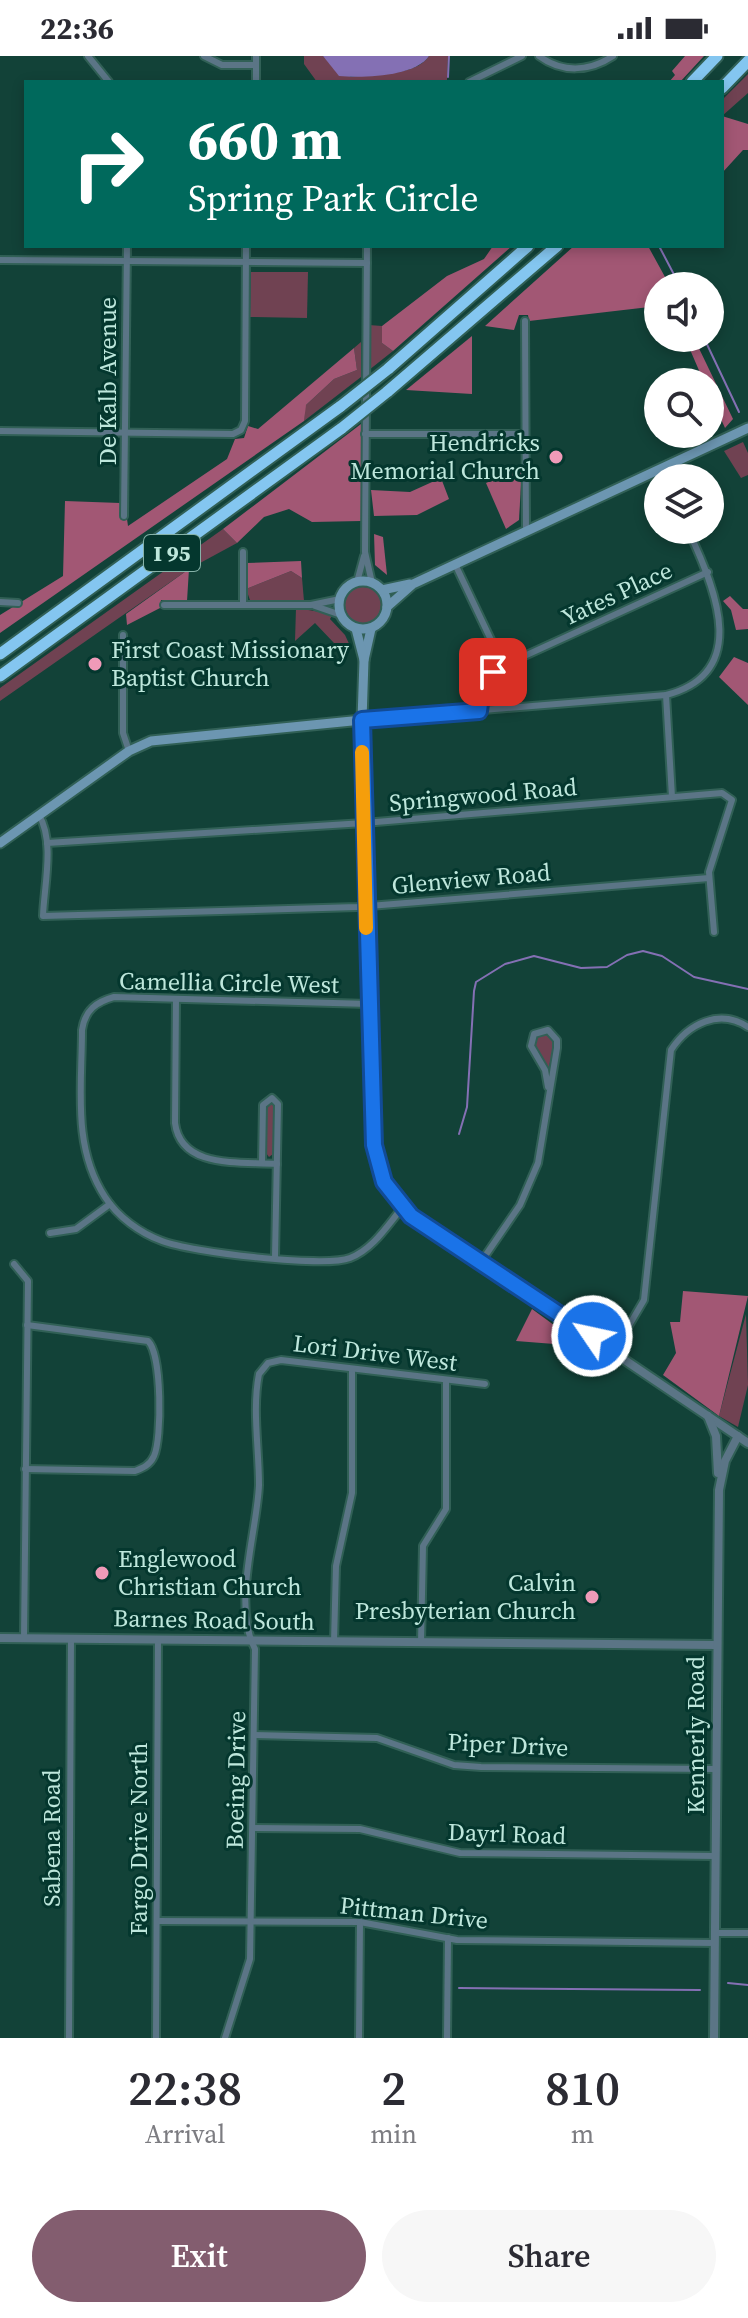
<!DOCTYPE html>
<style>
:root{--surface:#fff;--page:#f7f7f7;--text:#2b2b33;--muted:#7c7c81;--accent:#835d6f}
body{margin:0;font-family:"Source Serif 4",serif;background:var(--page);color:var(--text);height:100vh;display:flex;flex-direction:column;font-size:30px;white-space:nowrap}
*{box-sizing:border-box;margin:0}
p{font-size:26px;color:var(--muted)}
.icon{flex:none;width:44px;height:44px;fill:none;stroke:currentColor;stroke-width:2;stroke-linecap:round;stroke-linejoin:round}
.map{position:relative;height:1982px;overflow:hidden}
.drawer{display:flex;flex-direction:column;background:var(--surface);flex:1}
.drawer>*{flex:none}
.banner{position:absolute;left:24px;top:24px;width:700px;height:168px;border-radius:0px;box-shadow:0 4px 12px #0003;background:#00695c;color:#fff;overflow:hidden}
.buttons{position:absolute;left:644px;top:216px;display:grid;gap:16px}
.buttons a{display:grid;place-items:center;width:80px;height:80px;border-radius:50%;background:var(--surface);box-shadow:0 4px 12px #0003;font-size:40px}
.pin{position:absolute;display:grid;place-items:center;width:68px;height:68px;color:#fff;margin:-34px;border-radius:16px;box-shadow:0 4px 12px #0006}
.me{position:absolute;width:88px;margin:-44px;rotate:304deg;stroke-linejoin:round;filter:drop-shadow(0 0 6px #0008)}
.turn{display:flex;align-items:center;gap:28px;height:168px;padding:0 32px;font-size:36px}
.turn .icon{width:104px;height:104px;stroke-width:2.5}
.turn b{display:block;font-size:56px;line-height:68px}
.eta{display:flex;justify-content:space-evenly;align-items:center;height:136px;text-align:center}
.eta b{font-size:48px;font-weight:600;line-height:56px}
.button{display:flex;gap:16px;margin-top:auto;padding:16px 32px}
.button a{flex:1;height:92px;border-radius:48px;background:var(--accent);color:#fff;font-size:32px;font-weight:600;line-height:92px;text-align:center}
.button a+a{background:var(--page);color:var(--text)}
.status{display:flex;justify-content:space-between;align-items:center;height:56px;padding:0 40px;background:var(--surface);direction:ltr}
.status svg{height:22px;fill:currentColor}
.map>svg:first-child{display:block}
.green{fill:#704252}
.forest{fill:#a25774}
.water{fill:#8470b4}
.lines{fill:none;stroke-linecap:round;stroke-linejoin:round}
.stream{stroke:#8470b4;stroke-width:2}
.minor-casing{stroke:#316056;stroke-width:10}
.tertiary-casing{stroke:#316056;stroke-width:12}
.secondary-casing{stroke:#316056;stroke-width:13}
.motorway-casing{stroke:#316056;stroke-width:15}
.minor{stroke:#5b7586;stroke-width:6}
.tertiary{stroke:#5b7586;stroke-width:8}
.secondary{stroke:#6c96b1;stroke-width:9}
.motorway{stroke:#84c6f0;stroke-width:11}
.motorway-bridge-casing{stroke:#316056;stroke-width:15;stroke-linecap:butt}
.motorway-bridge{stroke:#84c6f0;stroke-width:11}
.route-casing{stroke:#114b97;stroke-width:20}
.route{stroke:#1a73e8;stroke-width:14}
.slow{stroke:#f59e0b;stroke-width:14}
.poi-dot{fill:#ef9ab8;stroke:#04372e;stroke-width:3}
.labels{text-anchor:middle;stroke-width:6;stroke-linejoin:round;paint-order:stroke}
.shield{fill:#04372e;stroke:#86b2a8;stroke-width:2}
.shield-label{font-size:22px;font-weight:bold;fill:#bee7dc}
.street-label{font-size:24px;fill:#bee7dc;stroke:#04372e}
.poi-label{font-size:24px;fill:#bee7dc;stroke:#04372e;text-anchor:end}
</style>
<div class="status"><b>22:36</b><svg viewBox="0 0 49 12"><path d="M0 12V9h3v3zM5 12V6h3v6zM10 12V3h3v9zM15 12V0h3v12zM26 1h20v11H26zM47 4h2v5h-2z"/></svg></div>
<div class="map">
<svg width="748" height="1982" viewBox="0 0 748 1982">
<rect width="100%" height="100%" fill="#124238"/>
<g class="green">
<path d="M304,0H323L351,21C374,17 415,21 429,0H448L447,24L317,26L304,8Z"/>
<polygon points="748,18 748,37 722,60 722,44"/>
<polygon points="251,216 308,216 307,262 250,261"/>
<polygon points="369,269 382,270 382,287 393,295 369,314"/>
<polygon points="361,286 361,321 304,365 305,350 334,323 357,314 354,292"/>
<polygon points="743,386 748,397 748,419 741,422 724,395"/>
<polygon points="223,473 237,487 189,513 0,645 0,632"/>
<polygon points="291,515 302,522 304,545 250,544 246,533"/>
<circle cx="363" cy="549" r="18"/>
<polygon points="296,552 333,558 330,563 345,579 351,592 326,595 334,587 315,567 295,585"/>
<polygon points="548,978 555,988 548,1014 534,987 537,980"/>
<polygon points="271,1046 274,1049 273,1098 269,1101 266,1097 267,1049"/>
<polygon points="746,1258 748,1329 738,1371 719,1360"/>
</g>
<g class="forest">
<polygon points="685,0 704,0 680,26 669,26 675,19 672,15"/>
<polygon points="722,60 748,68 748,94 743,94 722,117"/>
<polygon points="493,190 512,190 393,295 382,287 382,270 447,220 484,203"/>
<polygon points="574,190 648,190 670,230 658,230 658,250 529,265 528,259 519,259 514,274 485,270"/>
<polygon points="472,280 472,338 406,334"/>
<polygon points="685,282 694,282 733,363 725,372 710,339 710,326 704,326"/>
<polygon points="354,292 357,314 334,323 306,349 304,365 0,577 0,559 63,520 65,445 120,447 120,463 127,463 128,470 227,403 235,383 244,382 248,370 258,373"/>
<polygon points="361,368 361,465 312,466 289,453 264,461 237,487 223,473"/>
<polygon points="522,411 519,464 506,473 486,427"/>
<polygon points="441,422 449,443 417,459 374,460 371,434 410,436"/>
<polygon points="374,478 383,481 387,519 375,509"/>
<polygon points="301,505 302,522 291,515 246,533 246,507"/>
<polygon points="189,513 187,545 161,544 160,552 127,569 126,558"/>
<polygon points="730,540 743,553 748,553 748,573 736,574 731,554 723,545"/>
<polygon points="734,601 748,607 748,649 719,621"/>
<polygon points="683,1235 748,1240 719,1360 663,1319 676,1297 670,1266 680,1266"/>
<polygon points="532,1253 573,1283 567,1289 516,1285"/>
</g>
<path class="water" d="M323,0H429C415,21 362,22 339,20Z"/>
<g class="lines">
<g class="stream">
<polyline points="448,21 449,0"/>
<polyline points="659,190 680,230"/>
<polyline points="704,282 739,356"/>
<polyline points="459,1078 467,1051 474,935 476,926 505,908 534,900 581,912 607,911 627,899 643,895 662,900 694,921 748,933"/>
<polyline points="728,1927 748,1929"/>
<polyline points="459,1932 700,1934"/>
</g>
<defs>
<g id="minor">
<polyline points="88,0 109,26"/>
<polyline points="204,0 222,9 256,9"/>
<path d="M539,0C562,17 589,16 613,0"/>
<polyline points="256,26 256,0"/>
<polyline points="469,26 522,0"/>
<polyline points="367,190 365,496 372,527"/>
<polyline points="0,204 367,207"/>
<polyline points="525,265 526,475"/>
<polyline points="0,375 233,378 241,374 245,365 246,190"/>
<polyline points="365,378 525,378"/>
<polyline points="124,460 127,190"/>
<polyline points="455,508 492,586 498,612"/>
<polyline points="357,526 364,500"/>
<polyline points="0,546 18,547"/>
<polyline points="243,548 243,496"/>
<polyline points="164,549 311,549 340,543"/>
<polyline points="315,550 341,559"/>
<polyline points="123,579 123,677 129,695"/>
<polyline points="666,639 672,741"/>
<polyline points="479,655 486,626 498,612 708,516"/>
<path d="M362,664L666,639C748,618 719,539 688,474"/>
<path d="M39,759C55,786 44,830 43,860L357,851L709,822"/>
<polyline points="47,787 364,767 722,737 732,744 709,816 714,876"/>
<path d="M176,943L175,1067C181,1114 242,1105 277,1108"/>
<path d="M369,948L114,941C96,946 85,954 82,974C82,1030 72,1091 105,1141C118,1161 140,1177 162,1185C190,1196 324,1212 350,1202C373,1193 387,1170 402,1152"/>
<polyline points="262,1107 263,1049 272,1042 278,1048 275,1201"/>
<polyline points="50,1177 76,1173 110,1148"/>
<polyline points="481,1206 520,1149 538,1107 557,992 557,984 548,974 534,978 531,990 545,1014 548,1031"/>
<polyline points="14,1208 28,1225 24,1582"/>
<path d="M614,1295L644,1244L671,994C688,968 719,952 748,971"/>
<path d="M25,1413L135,1415C143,1412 150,1409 154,1400C162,1383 162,1298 148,1285L27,1269"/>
<polyline points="334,1586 336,1510 352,1437 352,1313"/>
<polyline points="421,1587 423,1490 446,1453 446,1324"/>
<polyline points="254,1679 377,1682 454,1709 481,1711 716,1713"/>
<polyline points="253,1772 360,1773 460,1797 715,1800"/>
<polyline points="157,1865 360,1866 457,1884 715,1887"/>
<polyline points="715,1877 748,1877"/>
<polyline points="69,1982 71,1583"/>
<polyline points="156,1982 158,1584"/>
<path d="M225,1982L250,1903L255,1593C232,1549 257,1476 259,1429C259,1392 252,1353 259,1318L268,1307L281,1304L485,1328"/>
<polyline points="359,1982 360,1866"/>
<polyline points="447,1982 448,1882"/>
</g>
<g id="tertiary">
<polyline points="362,664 374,1089 384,1126 411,1160 748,1387"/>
<polyline points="708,1360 716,1380 718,1417"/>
<polyline points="0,1582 716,1589"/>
<polyline points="714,1982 719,1434 725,1405 738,1380"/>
</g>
<g id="secondary">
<circle cx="363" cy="549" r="24"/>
<polyline points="382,534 410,528"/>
<polyline points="387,551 413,528 748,372"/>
<polyline points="364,604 371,573"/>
<polyline points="0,787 129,695 151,685 362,664 364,604 356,573"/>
</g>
<g id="motorway">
<polyline points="692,26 717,0"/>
<polyline points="722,32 748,5"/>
<polyline points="388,313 528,190"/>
<polyline points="387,336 557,190"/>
<polyline points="0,598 341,350"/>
<polyline points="0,620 342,372"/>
</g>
</defs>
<use href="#minor" class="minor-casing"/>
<use href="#tertiary" class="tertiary-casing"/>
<use href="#secondary" class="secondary-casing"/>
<use href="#motorway" class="motorway-casing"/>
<use href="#minor" class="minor"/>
<use href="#tertiary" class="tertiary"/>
<use href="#secondary" class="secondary"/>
<use href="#motorway" class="motorway"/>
<defs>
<g id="motorway-bridge">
<polyline points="341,350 388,313"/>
<polyline points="342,372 387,336"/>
</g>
</defs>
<use href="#motorway-bridge" class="motorway-bridge-casing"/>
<use href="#motorway-bridge" class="motorway-bridge"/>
</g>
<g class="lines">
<defs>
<polyline id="route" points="493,616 481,640 479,655 362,664 374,1089 384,1126 411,1160 592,1280"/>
</defs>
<use href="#route" class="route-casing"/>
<use href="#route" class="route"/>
<polyline class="slow" points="362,696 366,872"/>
</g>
<g class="poi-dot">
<circle cx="556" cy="401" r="8"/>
<circle cx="95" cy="608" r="8"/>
<circle cx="102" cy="1517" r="8"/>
<circle cx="592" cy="1541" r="8"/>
</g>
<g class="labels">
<rect class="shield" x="144" y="479" width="56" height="36" rx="6"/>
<g class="shield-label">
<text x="172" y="505">I 95</text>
</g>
<g class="street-label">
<text transform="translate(108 325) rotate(-90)" y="8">De Kalb Avenue</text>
<text transform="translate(617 538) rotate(-25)" y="8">Yates Place</text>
<text transform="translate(483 739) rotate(-5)" y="8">Springwood Road</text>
<text transform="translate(471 823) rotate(-5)" y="8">Glenview Road</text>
<text transform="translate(229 927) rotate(1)" y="8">Camellia Circle West</text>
<text transform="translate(375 1297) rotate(7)" y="8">Lori Drive West</text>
<text transform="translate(214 1564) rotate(1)" y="8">Barnes Road South</text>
<text transform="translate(696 1679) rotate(-90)" y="8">Kennerly Road</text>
<text transform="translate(508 1689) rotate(3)" y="8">Piper Drive</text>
<text transform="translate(236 1724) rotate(-89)" y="8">Boeing Drive</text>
<text transform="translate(507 1778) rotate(2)" y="8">Dayrl Road</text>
<text transform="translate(52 1782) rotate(-90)" y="8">Sabena Road</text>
<text transform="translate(139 1783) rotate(-90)" y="8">Fargo Drive North</text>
<text transform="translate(414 1857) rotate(6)" y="8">Pittman Drive</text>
</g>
<g class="poi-label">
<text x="540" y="395">Hendricks<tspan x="540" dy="28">Memorial Church</tspan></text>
<text x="111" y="602" text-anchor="start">First Coast Missionary<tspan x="111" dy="28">Baptist Church</tspan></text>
<text x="118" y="1511" text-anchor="start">Englewood<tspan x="118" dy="28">Christian Church</tspan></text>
<text x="576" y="1535">Calvin<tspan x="576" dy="28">Presbyterian Church</tspan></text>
</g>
</g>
</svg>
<div class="buttons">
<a><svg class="icon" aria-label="sound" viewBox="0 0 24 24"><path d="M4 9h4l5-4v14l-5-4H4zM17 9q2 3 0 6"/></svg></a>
<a><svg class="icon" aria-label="search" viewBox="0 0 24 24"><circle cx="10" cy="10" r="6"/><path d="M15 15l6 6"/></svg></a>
<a><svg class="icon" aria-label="layers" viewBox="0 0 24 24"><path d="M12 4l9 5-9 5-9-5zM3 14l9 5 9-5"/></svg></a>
</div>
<div class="pin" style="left:493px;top:616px;background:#d93025"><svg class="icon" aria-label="arrive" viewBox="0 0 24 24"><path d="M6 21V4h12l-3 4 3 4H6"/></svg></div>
<svg class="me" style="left:592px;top:1280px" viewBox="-20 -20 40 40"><circle r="17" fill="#1a73e8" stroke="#fff" stroke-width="3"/><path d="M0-11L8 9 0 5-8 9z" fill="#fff"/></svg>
<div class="banner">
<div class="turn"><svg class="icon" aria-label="right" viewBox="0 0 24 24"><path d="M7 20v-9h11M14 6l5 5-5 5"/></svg><div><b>660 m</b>Spring Park Circle</div></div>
</div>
</div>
<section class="drawer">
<div class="eta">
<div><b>22:38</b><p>Arrival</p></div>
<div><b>2</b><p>min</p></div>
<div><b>810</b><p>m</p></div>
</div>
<div class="button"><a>Exit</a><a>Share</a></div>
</section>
